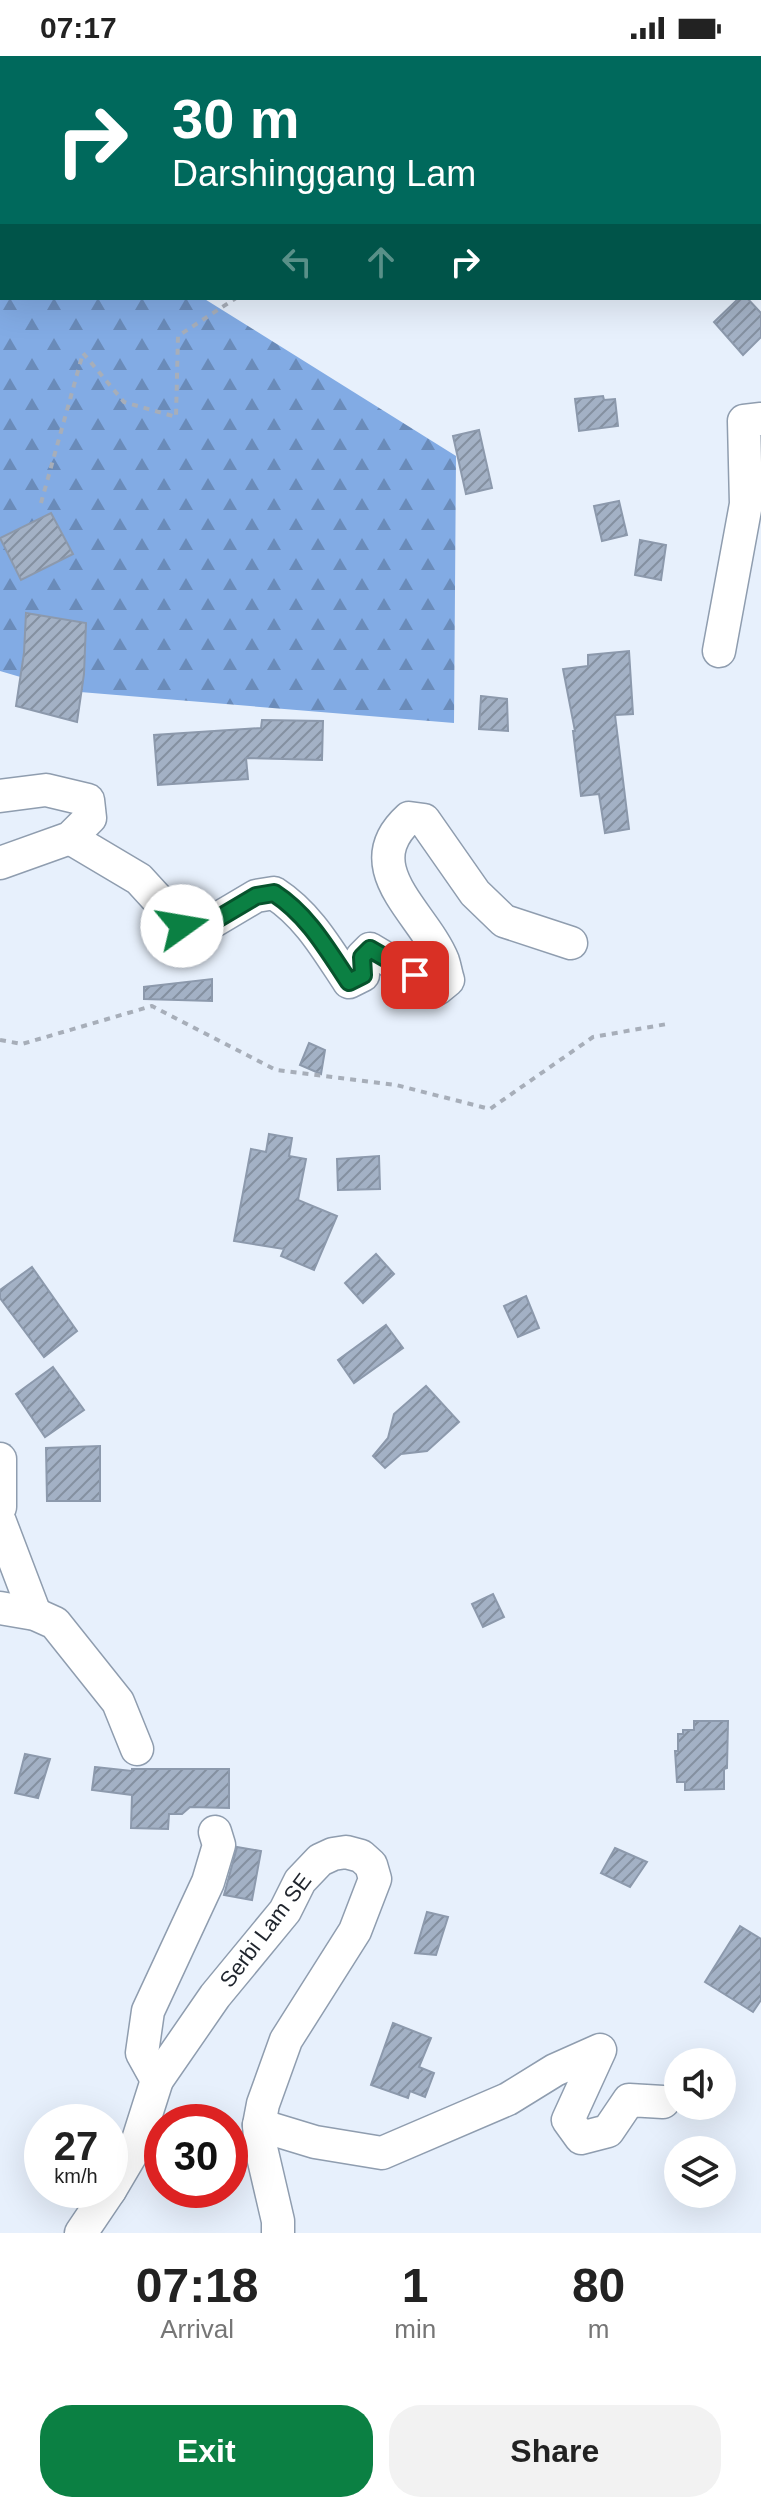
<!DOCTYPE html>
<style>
:root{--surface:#fff;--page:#f2f2f2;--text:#222;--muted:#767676;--accent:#0b8043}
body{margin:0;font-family:Arial,sans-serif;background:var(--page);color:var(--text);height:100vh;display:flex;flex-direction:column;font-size:30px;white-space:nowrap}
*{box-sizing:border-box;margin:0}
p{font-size:26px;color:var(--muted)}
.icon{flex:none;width:44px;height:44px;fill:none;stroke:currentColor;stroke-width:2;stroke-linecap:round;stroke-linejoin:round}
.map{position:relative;height:2177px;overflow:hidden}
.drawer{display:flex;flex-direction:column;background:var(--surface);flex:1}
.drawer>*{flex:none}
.guide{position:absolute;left:0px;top:0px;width:762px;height:244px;box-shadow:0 8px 32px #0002;background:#00695c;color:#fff;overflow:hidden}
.controls{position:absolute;left:664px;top:1992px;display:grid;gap:16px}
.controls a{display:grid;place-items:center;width:72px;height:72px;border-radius:50%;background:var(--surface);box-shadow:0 8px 32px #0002;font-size:40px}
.speed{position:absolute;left:24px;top:2048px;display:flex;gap:16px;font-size:40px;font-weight:700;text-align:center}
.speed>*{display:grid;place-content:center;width:104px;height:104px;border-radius:50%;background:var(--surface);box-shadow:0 8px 32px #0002;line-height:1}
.speed small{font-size:20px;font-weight:400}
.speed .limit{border:12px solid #d22;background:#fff;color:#111}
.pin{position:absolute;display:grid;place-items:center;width:68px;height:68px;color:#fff;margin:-34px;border-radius:16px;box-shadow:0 4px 12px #0006}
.me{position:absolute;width:88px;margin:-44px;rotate:77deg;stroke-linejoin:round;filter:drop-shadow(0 0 6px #0008)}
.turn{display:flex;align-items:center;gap:28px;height:168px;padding:0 40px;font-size:36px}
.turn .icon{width:104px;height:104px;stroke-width:2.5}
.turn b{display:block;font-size:56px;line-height:68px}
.lanes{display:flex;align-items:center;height:76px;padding:0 40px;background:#0003;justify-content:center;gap:40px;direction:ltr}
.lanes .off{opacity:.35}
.eta{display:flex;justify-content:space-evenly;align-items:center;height:136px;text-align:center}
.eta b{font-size:48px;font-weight:700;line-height:56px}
.button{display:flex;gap:16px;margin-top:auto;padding:16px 40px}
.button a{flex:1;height:92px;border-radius:32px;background:var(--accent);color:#fff;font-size:32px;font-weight:700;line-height:92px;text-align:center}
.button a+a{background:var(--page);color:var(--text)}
.status{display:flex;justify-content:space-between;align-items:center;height:56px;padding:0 40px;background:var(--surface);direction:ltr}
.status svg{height:22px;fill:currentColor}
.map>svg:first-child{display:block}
.forest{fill:url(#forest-firs)}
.building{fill:url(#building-hatch);stroke:#8c99ac;stroke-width:2}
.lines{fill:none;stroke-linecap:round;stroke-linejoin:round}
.minor-casing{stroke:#8f9daf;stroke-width:35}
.path{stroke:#a7aeb9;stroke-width:4;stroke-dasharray:6 6;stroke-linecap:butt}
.minor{stroke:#fff;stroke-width:32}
.route-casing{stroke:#07532c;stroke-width:20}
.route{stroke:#0b8043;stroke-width:14}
.labels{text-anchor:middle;stroke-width:8;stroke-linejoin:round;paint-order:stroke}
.street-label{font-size:22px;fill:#1f242c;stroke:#fff}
</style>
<div class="status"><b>07:17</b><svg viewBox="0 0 49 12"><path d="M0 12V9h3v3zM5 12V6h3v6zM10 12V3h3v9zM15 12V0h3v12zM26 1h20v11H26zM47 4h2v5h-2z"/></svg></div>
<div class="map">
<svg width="761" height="2177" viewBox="0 0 761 2177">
<defs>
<pattern id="forest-firs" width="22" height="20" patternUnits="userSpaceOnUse" patternTransform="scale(2)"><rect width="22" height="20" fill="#82abe4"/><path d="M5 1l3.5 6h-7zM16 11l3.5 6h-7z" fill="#6a8bb9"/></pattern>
<pattern id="building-hatch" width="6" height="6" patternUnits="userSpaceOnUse" patternTransform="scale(2)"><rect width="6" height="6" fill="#a3b1c5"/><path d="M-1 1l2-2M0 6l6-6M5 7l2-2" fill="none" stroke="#8490a0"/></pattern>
</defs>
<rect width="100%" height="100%" fill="#e7f0fc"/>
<polygon class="forest" points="0,0 241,0 239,2 2,2 2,242 203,242 456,400 454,667 68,635 0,615"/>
<g class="building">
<polygon points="739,242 747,242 761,257 761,281 743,299 714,266"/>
<polygon points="603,340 604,344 615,343 618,370 579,375 575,343"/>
<polygon points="479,374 492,432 466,438 453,380"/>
<polygon points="619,445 627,479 602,485 594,450"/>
<polygon points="51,457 73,498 21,524 0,482"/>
<polygon points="640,484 666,489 661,524 635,519"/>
<polygon points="26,557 86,567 84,618 77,666 16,650 24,597"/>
<polygon points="629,595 633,658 615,659 629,773 605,777 599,738 581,740 573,675 575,675 563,613 588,610 588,599"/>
<polygon points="481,640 507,643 508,675 479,673"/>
<polygon points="262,664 323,665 322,704 246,702 248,723 158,729 154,679 261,672"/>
<polygon points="212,923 212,945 144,943 144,931"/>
<polygon points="309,987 325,994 321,1018 300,1009"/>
<polygon points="269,1078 292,1082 289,1100 306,1103 298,1144 337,1160 314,1214 281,1200 284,1193 234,1185 251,1093 266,1096"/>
<polygon points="379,1100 380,1133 338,1134 337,1103"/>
<polygon points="376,1198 394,1218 363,1247 345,1227"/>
<polygon points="32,1211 77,1275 44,1301 0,1242 0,1234"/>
<polygon points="526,1240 539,1272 518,1281 504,1250"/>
<polygon points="386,1269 403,1292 354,1327 338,1304"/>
<polygon points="53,1311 84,1354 45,1381 16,1338"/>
<polygon points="426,1330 459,1366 427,1395 401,1398 385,1412 373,1400 388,1382 394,1358"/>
<polygon points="100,1390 100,1445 47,1445 46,1392"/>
<polygon points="493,1538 504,1561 483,1571 472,1548"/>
<polygon points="694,1665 728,1665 727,1712 724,1713 724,1733 685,1734 685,1726 677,1726 675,1695 678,1695 678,1678 683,1678 683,1674 694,1674"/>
<polygon points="25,1698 50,1703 38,1742 15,1737"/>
<polygon points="95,1711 132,1715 132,1713 229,1713 229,1752 190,1751 182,1758 169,1758 168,1773 131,1772 132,1739 92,1734"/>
<polygon points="237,1791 261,1795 252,1844 224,1839"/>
<polygon points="615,1792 647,1806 630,1831 601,1817"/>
<polygon points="427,1856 448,1861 436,1899 415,1897"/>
<polygon points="740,1870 761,1883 761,1944 753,1956 705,1926"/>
<polygon points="393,1967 431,1982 419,2011 434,2017 425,2041 410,2035 408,2042 371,2029"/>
</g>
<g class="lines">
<defs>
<g id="minor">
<polyline points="719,595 746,448 744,365 761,363"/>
<polyline points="0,740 46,734 88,744 90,762 70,782 0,807"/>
<path d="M70,782L139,823L182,870L202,872L256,840L274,837C308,859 327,893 349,926L363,919L362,901L370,893L437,933L448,924C446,918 445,911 443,905C424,857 354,812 409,762L424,764L475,837L504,865L571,887"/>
<polyline points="0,1403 0,1451"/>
<polyline points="0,1466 35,1558"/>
<polyline points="0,1552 35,1558 55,1567 118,1646 137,1693"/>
<polyline points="157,2024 142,1997 148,1955 208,1826 219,1789 215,1776"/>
<polyline points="259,2069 315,2086 382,2097 508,2043 555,2014 600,1994 568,2064 581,2082 608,2075 629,2044 663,2046"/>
<polyline points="110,2134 136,2090 157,2024 215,1940 285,1855 300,1825 320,1804 333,1798 346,1796 361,1800 371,1809 375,1823 355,1875 286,1984 263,2048 259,2069 261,2092 278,2165 278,2177"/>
<polyline points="81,2177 110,2134"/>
</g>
</defs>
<use href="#minor" class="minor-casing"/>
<g class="path">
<polyline points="576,0 597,2"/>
<polyline points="550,2 555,0"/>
<polyline points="665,2 666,0"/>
<polyline points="41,447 83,297 124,346 176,361 178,280 236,242"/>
<polyline points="0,984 22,988 152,950 276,1014 396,1029 490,1053 593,981 667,968"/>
</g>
<use href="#minor" class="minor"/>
</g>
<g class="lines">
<defs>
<path id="route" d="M182,870L202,872L256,840L274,837C308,859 327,893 349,926L363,919L362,901L370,893L415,919"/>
</defs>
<use href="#route" class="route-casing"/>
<use href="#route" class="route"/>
</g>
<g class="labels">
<g class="street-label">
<text transform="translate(265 1874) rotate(-53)" y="8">Serbi Lam SE</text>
</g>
</g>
</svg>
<div class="controls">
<a><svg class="icon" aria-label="sound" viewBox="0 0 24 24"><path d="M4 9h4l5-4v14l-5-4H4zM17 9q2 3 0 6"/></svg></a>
<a><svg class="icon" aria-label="layers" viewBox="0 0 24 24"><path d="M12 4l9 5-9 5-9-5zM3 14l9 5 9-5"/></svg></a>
</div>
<div class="speed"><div>27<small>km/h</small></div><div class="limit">30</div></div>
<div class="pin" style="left:415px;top:919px;background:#d93025"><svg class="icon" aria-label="arrive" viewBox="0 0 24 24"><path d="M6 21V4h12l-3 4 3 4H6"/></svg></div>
<svg class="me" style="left:182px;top:870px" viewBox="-20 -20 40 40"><circle r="19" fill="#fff"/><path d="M0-13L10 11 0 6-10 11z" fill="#0b8043"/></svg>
<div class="guide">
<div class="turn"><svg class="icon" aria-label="right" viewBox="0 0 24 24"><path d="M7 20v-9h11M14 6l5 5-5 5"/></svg><div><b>30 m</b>Darshinggang Lam</div></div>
<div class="lanes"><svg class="icon off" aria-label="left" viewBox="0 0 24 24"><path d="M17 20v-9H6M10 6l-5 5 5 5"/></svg><svg class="icon off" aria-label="ahead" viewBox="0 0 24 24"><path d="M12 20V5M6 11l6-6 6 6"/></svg><svg class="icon" aria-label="right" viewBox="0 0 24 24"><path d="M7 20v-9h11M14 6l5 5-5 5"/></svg></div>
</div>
</div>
<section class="drawer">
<div class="eta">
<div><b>07:18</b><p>Arrival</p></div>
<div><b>1</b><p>min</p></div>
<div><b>80</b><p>m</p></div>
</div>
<div class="button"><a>Exit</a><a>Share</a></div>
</section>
